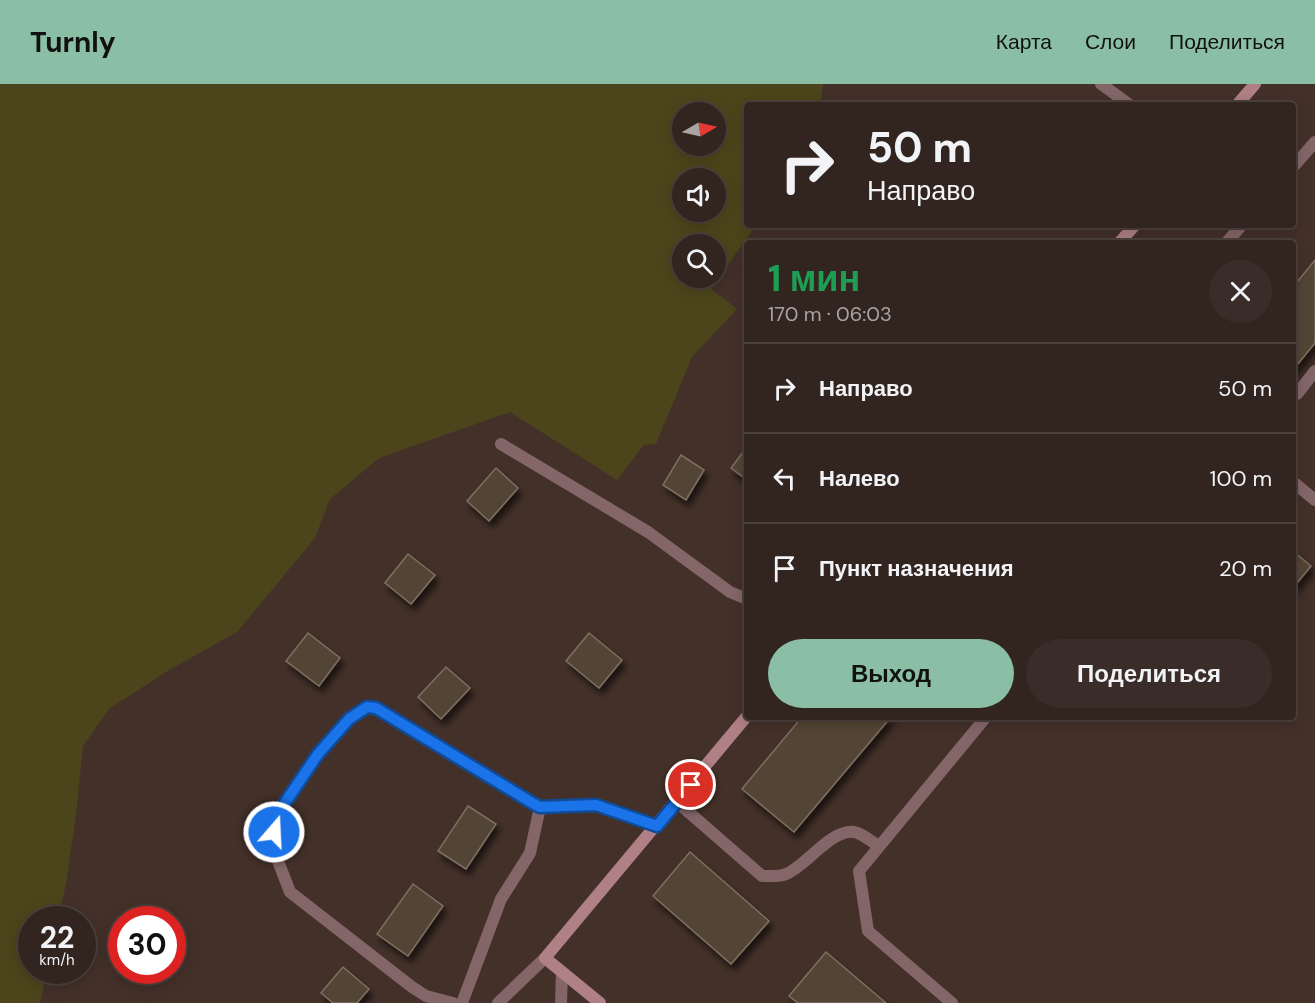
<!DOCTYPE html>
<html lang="ru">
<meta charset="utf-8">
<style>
:root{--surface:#32241f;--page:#3a2c28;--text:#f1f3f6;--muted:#a8a4a4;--line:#4d413d;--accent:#8abfa5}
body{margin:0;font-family:"DM Sans",sans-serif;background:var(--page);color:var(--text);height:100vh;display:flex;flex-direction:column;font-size:22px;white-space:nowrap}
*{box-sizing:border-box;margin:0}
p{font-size:20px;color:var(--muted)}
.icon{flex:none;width:33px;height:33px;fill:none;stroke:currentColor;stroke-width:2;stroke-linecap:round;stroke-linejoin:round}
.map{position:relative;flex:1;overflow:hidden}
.drawer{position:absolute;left:744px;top:156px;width:552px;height:480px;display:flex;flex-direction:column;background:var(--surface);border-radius:6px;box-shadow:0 3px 15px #0003,0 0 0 2px var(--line)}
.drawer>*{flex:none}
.guide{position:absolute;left:744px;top:18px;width:552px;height:126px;border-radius:6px;box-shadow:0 3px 15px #0003,0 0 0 2px var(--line);background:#32241f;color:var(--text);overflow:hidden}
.needle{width:39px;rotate:81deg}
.tools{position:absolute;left:672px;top:18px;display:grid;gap:12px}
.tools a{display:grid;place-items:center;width:54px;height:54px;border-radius:50%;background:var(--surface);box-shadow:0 3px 15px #0003,0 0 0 2px var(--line);font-size:30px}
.speed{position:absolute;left:18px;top:822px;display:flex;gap:12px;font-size:30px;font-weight:700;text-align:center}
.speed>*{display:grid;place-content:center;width:78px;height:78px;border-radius:50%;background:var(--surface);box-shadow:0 3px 15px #0003,0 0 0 2px var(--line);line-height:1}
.speed small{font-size:15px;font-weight:400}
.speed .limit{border:9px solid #d22;background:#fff;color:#111}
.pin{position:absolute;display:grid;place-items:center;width:51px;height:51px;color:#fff;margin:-26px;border:3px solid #fff;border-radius:50%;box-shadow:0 2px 6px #0007}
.me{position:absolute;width:66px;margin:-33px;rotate:19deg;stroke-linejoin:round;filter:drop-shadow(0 0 4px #0008)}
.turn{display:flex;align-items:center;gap:21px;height:126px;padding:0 24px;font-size:27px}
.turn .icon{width:78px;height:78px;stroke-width:2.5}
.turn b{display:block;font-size:42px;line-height:51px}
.round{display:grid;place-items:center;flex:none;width:63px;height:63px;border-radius:32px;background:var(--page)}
.head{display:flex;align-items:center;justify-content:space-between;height:102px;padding:0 24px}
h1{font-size:36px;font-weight:800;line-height:45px;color:#1e9e55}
.primary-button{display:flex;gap:12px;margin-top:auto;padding:12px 24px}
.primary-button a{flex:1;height:69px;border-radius:36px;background:var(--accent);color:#111;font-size:24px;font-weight:800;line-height:69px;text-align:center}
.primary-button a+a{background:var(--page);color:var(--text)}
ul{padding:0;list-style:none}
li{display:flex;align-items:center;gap:18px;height:90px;padding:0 24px;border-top:2px solid var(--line)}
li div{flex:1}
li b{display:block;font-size:22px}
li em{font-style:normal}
header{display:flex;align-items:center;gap:36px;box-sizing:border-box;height:84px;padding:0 30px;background:var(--accent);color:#111}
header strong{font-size:28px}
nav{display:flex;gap:33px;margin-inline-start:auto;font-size:21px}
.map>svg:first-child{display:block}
.green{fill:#4c451b;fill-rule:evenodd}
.building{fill:#524435;stroke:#7e6f5f;stroke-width:1.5;filter:url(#shadow)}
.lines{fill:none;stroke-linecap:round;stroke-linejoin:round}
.lane{stroke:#846668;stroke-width:12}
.street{stroke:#846668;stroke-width:12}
.secondary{stroke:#af8085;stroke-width:12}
.route-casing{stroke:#114b97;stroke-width:15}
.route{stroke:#1a73e8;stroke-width:10}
</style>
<header>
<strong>Turnly</strong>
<nav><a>Карта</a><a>Слои</a><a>Поделиться</a></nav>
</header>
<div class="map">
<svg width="1315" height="919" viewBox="0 0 1315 919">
<defs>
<filter id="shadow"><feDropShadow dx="3.5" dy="6" stdDeviation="3" flood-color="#0009"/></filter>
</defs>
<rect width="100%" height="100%" fill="#433029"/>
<path class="green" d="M0,0H823L821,16L818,21H747V141H756L711,205L737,225L692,273L656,360L644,361L617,396L510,328L379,374L330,415L315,454L237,548L166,588L109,625L83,662L76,730L66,800L58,835L32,836V886L47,887L40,919H0ZM716,28V62H682V28ZM716,94V128H682V94ZM716,160V194H682V160Z"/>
<g class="building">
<polygon points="1315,176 1315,259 1293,286 1293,203"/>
<polygon points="746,364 747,365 747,396 731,384"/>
<polygon points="681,371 704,386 686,416 663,401"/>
<polygon points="496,384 518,404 489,437 467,417"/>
<polygon points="1293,467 1311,482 1293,504"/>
<polygon points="408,470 435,491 411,520 385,499"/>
<polygon points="308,549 340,574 319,602 286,577"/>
<polygon points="589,549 622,576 599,604 566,577"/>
<polygon points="446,583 470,604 441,635 418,613"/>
<polygon points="802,633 891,633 794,748 742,705"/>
<polygon points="468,722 496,740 466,785 438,767"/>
<polygon points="690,768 769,837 731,880 653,812"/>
<polygon points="413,800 443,822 408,872 377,850"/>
<polygon points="826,868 886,919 798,919 789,912"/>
<polygon points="343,883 369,905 357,919 333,919 321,909"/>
</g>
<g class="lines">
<g class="lane">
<polyline points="1101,0 1130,21"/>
<polyline points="1293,83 1315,58"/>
<polyline points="1226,159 1242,141"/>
<polyline points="1297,310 1315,287"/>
<polyline points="1293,398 1315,416"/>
<path d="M677,718L762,792C770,792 779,793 786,790C806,782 831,745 854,748C862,749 872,758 879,762"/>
</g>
<g class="street">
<polyline points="501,360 648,448 730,508 747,515"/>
<polyline points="453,919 426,912 412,903 290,808 273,764 276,732 318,670 349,635 367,623 376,624 534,720 540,723 596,721 657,742"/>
<polyline points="462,919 501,815 530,769 540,723"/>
<polyline points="498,919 545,874"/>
<polyline points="561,919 562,888"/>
<polyline points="952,919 868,847 859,787 986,633"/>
</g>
<g class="secondary">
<polyline points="1237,21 1255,0"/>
<polyline points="1119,159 1135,141"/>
<polyline points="600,919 545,874 747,632"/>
</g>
</g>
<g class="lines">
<defs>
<polyline id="route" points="274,748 276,732 318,670 349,635 367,623 376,624 534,720 540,723 596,721 657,742 691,701"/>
</defs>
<use href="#route" class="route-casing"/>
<use href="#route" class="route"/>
</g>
</svg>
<div class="tools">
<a><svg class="needle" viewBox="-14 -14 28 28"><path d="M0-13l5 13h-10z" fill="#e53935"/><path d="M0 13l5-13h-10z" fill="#a8a4a4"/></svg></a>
<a><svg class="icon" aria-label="sound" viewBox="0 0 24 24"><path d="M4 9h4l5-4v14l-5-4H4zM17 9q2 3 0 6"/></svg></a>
<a><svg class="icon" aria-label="search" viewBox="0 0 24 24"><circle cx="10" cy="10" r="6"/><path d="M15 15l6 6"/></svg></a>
</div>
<div class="speed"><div>22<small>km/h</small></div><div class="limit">30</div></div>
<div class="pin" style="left:691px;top:701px;background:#d93025"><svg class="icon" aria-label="arrive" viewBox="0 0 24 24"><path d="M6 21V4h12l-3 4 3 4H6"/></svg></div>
<svg class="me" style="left:274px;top:748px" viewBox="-20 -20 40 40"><circle r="17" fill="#1a73e8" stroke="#fff" stroke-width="3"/><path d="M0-11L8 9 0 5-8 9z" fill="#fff"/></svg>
<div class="guide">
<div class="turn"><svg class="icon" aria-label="right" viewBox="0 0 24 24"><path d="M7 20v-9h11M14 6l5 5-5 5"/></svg><div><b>50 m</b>Направо</div></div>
</div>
<section class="drawer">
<div class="head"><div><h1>1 мин</h1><p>170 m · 06:03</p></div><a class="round"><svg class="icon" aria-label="close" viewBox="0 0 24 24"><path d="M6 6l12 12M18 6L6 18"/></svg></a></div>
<ul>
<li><svg class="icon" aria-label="right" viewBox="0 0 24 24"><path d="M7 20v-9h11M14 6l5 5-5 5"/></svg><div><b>Направо</b></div><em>50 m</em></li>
<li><svg class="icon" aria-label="left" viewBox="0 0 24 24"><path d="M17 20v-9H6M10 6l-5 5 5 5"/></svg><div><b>Налево</b></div><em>100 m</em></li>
<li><svg class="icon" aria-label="arrive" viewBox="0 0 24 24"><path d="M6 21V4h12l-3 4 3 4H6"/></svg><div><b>Пункт назначения</b></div><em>20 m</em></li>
</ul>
<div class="primary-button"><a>Выход</a><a>Поделиться</a></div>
</section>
</div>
